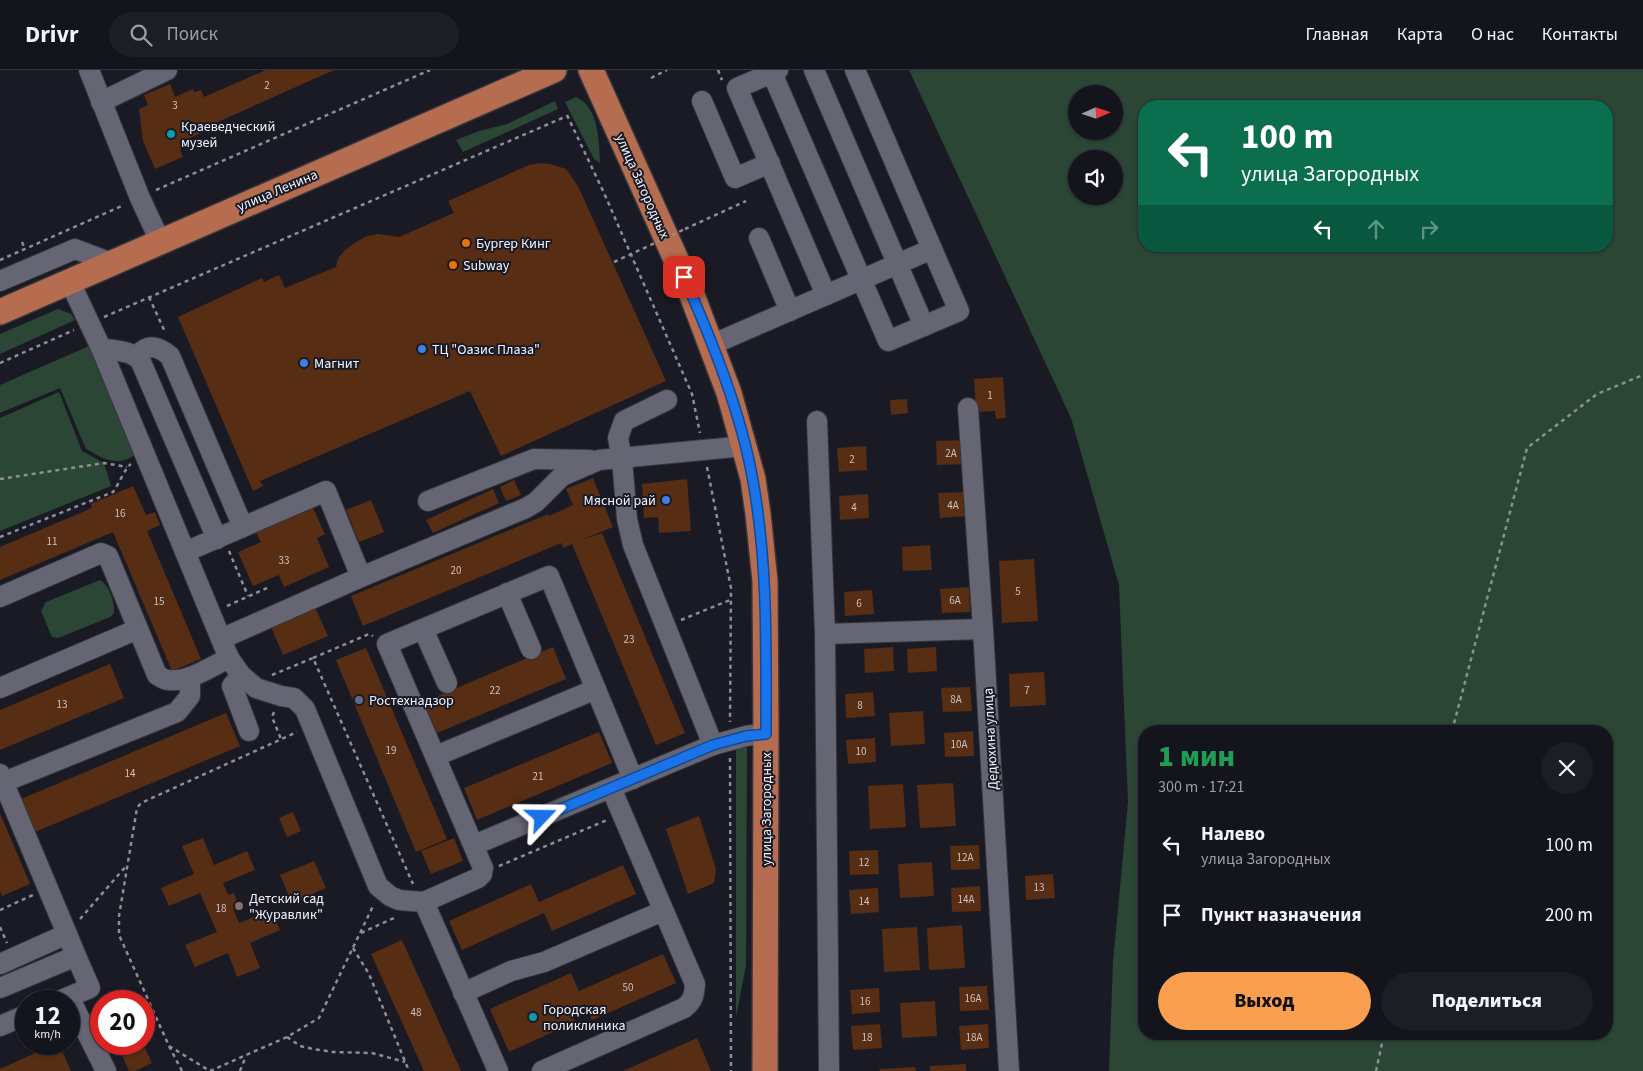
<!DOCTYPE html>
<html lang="ru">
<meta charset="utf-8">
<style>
:root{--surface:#14141c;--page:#1d1d25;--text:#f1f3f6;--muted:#9d9ea3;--line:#33333b;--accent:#fa9f4f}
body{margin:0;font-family:"Source Sans 3",sans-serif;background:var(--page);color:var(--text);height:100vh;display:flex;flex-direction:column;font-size:19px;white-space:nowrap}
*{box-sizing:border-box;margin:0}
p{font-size:16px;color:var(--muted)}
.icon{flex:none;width:28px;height:28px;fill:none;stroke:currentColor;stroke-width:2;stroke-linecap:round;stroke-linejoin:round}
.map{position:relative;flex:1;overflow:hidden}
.details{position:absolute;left:1138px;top:655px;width:475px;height:315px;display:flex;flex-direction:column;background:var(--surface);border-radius:20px;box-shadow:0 1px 4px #0004,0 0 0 1px var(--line)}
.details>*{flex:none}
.hud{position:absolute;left:1138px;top:30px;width:475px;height:152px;border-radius:20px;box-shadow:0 1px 4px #0004,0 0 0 1px var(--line);background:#0b6e4f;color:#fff;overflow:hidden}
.needle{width:32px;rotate:87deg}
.controls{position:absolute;left:1068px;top:15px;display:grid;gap:10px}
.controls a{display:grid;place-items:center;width:55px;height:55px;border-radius:50%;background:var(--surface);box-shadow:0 1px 4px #0004,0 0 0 1px var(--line);font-size:25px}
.speed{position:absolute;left:15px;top:920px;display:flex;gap:10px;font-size:25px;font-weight:700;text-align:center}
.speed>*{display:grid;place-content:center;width:65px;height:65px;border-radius:50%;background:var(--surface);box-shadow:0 1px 4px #0004,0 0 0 1px var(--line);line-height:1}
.speed small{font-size:12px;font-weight:400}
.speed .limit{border:8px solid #d22;background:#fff;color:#111}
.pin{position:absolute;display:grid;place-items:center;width:42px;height:42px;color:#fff;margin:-21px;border-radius:10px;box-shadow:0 2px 8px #0006}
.me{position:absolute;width:55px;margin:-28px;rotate:67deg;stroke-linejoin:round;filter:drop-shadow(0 0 4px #0008)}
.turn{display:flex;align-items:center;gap:18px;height:105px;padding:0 20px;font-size:22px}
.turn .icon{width:65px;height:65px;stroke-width:2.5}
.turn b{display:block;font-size:35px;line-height:42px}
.lanes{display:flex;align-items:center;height:48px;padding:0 20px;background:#0003;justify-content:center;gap:25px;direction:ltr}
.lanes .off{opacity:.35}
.round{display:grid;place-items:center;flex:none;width:52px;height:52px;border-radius:26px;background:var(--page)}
.summary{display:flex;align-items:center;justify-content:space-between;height:85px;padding:0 20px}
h1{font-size:30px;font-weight:800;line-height:38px;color:#1e9e55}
.primary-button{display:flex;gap:10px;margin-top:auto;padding:10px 20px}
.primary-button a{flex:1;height:58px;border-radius:30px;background:var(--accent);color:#111;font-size:20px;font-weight:800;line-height:58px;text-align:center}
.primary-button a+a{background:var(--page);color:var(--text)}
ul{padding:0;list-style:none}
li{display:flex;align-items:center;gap:15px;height:70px;padding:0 20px}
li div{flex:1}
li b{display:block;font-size:19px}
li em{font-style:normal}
header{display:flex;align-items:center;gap:30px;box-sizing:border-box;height:70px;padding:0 25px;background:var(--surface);border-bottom:1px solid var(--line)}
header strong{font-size:24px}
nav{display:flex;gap:28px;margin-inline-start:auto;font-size:18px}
.search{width:350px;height:45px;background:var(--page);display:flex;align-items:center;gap:12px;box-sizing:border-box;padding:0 18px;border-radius:28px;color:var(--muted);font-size:19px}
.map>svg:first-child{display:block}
.green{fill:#2b4635;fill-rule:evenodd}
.building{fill:#572d13}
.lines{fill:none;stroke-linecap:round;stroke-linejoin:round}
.minor-casing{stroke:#35353d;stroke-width:22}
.major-casing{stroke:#35353d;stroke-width:28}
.path{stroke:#8e8e98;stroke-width:2.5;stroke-dasharray:4 4;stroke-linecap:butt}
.minor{stroke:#656573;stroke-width:20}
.major{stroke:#b66c4f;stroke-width:25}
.path-bridge{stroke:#8e8e98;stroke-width:2.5;stroke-dasharray:4 4;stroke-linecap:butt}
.route-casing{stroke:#114b97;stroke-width:12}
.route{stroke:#1a73e8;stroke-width:9}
.culture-dot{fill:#0f9aa8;stroke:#1a1a25;stroke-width:2}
.food-dot{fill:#e8710a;stroke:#1a1a25;stroke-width:2}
.shop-dot{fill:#3f7fe0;stroke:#1a1a25;stroke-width:2}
.service-dot{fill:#5c6f8a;stroke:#1a1a25;stroke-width:2}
.education-dot{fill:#8d6e63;stroke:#1a1a25;stroke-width:2}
.labels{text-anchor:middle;stroke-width:4;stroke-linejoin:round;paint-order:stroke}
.number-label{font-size:11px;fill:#ccc2c1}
.poi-label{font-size:14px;fill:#f3f3fb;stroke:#1a1a25;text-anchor:start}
.street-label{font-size:14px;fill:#f3f3fb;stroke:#1a1a25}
</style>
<header>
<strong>Drivr</strong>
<div class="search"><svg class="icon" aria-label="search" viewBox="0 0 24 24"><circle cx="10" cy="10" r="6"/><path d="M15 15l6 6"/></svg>Поиск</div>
<nav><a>Главная</a><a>Карта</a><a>О нас</a><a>Контакты</a></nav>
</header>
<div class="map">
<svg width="1643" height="1001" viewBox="0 0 1643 1001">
<rect width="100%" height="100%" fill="#1a1a25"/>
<g class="green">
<path d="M909,0H1643V1001H1109L1113,892L1128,732L1119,515L1071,348ZM1076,24H1114V61H1076ZM1606,36V176H1144V36ZM1076,89H1114V126H1076ZM1606,661V964H1144V661Z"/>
<path d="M576,27C599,37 599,71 600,93L594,89L565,32Z"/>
<polygon points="555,31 558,39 463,82 456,70 479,61 507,54"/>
<polygon points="58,239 71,244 75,250 0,284 0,264"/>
<path d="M89,276L135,385C116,397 104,389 86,379L60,318L0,343V315Z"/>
<polygon points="59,322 82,381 104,393 111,416 0,461 0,348"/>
<path d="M100,510C109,515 115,533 114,543L110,547L61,567L57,568L52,567L41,541L46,532Z"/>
<polygon points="747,675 746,895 736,947 736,676"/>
</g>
<g class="building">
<polygon points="266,0 334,0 211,55 212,58 190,68 193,74 180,80 183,87 155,99 143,71 139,39 148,35 144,25 170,14 175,27 193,19 194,22 201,20 204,27"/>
<polygon points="540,93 551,94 566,99 578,116 666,311 501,386 470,321 260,411 263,416 253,421 178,247 262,208 264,212 279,205 285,218 336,197 338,188 345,180 356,172 367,166 378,164 399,167 454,143 448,131 529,95"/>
<polygon points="1003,307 1006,348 996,349 995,341 976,342 974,309"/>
<polygon points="907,329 908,343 891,345 890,330"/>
<polygon points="965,370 966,394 937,395 936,371"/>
<polygon points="866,376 867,400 839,402 837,378"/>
<polygon points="593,408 613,457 579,471 602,463 685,663 656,675 572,474 563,478 561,473 363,556 351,526 548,444 549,446 573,435 566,419"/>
<polygon points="687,409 691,461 659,463 658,447 644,448 642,414"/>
<polygon points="514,410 521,425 506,431 500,417"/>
<polygon points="133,416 146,445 155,442 160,455 147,461 201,589 172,601 113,462 0,510 0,477 92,438 91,434"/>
<polygon points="493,419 499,433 433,463 426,450"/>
<polygon points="967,422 968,446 940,448 938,423"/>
<polygon points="868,424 869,448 840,450 839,426"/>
<polygon points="371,430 384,462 359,472 346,440"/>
<polygon points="313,438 325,464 317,468 329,497 284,517 279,505 253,516 238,482 261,472 256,462"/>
<polygon points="930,475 932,500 903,501 902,477"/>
<polygon points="1034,489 1038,551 1002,553 999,491"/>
<polygon points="969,517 970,542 942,543 940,519"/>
<polygon points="872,520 874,544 845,546 844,522"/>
<polygon points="315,537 328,566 283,585 271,557"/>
<polygon points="553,577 566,609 437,663 424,632"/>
<polygon points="893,577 894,601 865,603 864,579"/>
<polygon points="936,577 937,601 908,603 907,579"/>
<polygon points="366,578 447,769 416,782 336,590"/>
<polygon points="110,594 124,628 0,680 0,640"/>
<polygon points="1044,602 1046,635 1010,637 1009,604"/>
<polygon points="970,617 972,641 943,642 941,618"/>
<polygon points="873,622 875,646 846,648 845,624"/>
<polygon points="923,641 925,674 891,676 889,643"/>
<polygon points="226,643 240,676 35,762 21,729"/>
<polygon points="973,661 974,686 945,687 944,663"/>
<polygon points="599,662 612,693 477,750 464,718"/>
<polygon points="875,668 876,692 848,694 846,670"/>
<polygon points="953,713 956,756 920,758 917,715"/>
<polygon points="903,714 906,757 870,759 868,716"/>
<polygon points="293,742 301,761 287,767 279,748"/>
<polygon points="0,743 30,814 2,826 0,821"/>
<polygon points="699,746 716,799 714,813 688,824 666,759"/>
<polygon points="203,768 214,795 247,781 255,800 223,813 228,825 234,823 239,837 233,839 239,853 272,840 280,860 250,873 260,898 237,907 228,883 195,897 185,875 217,862 200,823 169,836 161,818 194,804 182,776"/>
<polygon points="454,768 463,791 431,804 421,781"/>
<polygon points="979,775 980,799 951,800 950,776"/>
<polygon points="878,780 879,804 850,805 849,781"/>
<polygon points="314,791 326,818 292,833 280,805"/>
<polygon points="932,792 934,826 900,828 898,794"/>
<polygon points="623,795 636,824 552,861 544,843 462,880 449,851 531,814 539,832"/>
<polygon points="1053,804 1055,828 1026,830 1025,806"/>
<polygon points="980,816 981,841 952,842 951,818"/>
<polygon points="878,818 879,842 851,844 849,820"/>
<polygon points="962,855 965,898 929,900 927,858"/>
<polygon points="917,857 920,900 884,902 882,859"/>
<polygon points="402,870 461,1001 424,1001 371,884"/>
<polygon points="663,884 676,913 592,950 585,934 570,941 575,952 509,982 490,939 571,903 579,921"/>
<polygon points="987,916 989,940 960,941 959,917"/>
<polygon points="879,918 880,942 852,944 850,920"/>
<polygon points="935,931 937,966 902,968 900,933"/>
<polygon points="880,954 882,978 853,980 851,956"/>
<polygon points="988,954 989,978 961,980 959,956"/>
<polygon points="697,968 711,1001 623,1001"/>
<polygon points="55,974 59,974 71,1001 0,1001 0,999"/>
<polygon points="117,974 143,974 152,993 135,1001 129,1001"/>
<polygon points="966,994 966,1001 930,1001 930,996"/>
<polygon points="915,997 916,1001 880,1001 879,999"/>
</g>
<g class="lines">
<defs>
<g id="minor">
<polyline points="89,0 140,128 160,171"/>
<polyline points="778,0 772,3 888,271 959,241 932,179"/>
<polyline points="814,0 924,256"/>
<polyline points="702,31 735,108 770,93"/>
<polyline points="101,32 167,0"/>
<polyline points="759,168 790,241"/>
<polyline points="0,211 75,179 112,193"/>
<polyline points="70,212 101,278 221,569"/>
<polyline points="826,225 932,179 855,0"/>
<polyline points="711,275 826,225 737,18 772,3 771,0"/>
<path d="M101,278C114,281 133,280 141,292L217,469"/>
<path d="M137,286C148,273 158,276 170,286L243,457"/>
<polyline points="667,330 624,351 618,368 622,389 627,449 633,475 713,675"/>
<polyline points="968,338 983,559 1009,1001"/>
<polyline points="817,351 825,564 829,1001"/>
<polyline points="428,431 534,389 590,390"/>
<polyline points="185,482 326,421 361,507"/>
<polyline points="507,523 531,579"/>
<path d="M0,527L101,483L108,486L157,605C161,607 164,610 168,610C188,613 212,596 229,588"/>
<polyline points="423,559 447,613"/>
<polyline points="825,564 983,559"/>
<polyline points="241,605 232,616 249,661"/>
<polyline points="0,618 138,559"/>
<polyline points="436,686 596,619"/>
<polyline points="0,704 67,864 0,894"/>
<polyline points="633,709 549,506 387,574 483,798 482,804 478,808 424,832 399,830 390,826 378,816 305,639 294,628 281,626 256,618 241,605 229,588 221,569 361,507 526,438 536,432 562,406 599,390 745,376"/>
<polyline points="4,712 177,642 190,626 190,607"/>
<polyline points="474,775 713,675 746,666 766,663"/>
<polyline points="424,832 498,1001"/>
<polyline points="0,918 76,886 67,864"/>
<polyline points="463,923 511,901 544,892 663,841"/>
<polyline points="69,927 106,1001"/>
<polyline points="59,931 90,918 76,886"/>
<polyline points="0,956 26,945"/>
<path d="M542,1001L684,938C693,931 694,926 695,914L611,718"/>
</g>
<g id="major">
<polyline points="591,0 692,225 729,323 753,409 758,444 765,511 766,663 765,1001"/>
<polyline points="0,242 554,0"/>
</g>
</defs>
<use href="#minor" class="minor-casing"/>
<use href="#major" class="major-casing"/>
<g class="path">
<polyline points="718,0 722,10"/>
<polyline points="651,8 667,0"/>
<polyline points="567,45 604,123 692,324 700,363"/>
<polyline points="156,120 430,0"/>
<polyline points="685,159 746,131"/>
<polyline points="22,172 25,179"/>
<polyline points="0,190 124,135"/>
<polyline points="149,227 165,262"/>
<polyline points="104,247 567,46"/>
<polyline points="0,293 74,260"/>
<polyline points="707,397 731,518 730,652"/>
<polyline points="0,409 104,393 127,397"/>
<path d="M0,467L113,422C119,414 125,398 131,394"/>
<polyline points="229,481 248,526"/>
<polyline points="227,536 267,518"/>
<polyline points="681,550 730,530"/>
<polyline points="313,588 369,564 373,566"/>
<polyline points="272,605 313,588 413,814"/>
<polyline points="274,642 272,647 281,669"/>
<polyline points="1452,661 1527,378 1597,324 1643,305"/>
<polyline points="730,688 731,1001"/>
<polyline points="499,796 607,750"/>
<polyline points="0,840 33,825"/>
<polyline points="80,849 127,795"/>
<polyline points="0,857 7,873"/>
<polyline points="361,863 396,847"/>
<polyline points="353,878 369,904 409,1001"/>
<polyline points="287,967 300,976 313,979 333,982 372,983 405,992"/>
<polyline points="169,976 210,1001"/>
<polyline points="182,1001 169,976 119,865 119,846 137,738 141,733 297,662"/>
<polyline points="210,1001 287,967 319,948 374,834"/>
<polyline points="240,1001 246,986"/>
<polyline points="1376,1001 1384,964"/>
</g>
<use href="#minor" class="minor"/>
<use href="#major" class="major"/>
<polyline class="path-bridge" points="614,192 685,159"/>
</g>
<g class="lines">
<defs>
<path id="route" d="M542,747L713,675L746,666L766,664C766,579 768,494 753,411C741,342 712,271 684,207"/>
</defs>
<use href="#route" class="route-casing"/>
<use href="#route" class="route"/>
</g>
<g class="culture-dot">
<circle cx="171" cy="64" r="5"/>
<circle cx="533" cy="947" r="5"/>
</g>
<g class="food-dot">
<circle cx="466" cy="173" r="5"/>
<circle cx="453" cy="195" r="5"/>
</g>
<g class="shop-dot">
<circle cx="422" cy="279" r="5"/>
<circle cx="304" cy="293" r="5"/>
<circle cx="666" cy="430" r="5"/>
</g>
<circle class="service-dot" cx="359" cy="630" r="5"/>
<circle class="education-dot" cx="239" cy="836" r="5"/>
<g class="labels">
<g class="number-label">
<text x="267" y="19">2</text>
<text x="175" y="39">3</text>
<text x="990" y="329">1</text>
<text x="951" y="387">2А</text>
<text x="852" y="393">2</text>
<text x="953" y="439">4А</text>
<text x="854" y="441">4</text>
<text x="120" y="447">16</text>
<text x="52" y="475">11</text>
<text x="284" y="494">33</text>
<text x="456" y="504">20</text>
<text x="1018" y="525">5</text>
<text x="955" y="534">6А</text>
<text x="159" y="535">15</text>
<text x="859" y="537">6</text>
<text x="629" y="573">23</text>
<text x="495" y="624">22</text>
<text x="1027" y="624">7</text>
<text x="956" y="633">8А</text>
<text x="62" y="638">13</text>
<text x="860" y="639">8</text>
<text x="959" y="678">10А</text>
<text x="391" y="684">19</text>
<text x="861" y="685">10</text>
<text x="130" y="707">14</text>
<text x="538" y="710">21</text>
<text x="965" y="791">12А</text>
<text x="864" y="796">12</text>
<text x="1039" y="821">13</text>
<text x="966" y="833">14А</text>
<text x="864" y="835">14</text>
<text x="221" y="842">18</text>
<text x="628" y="921">50</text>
<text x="973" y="932">16А</text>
<text x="865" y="935">16</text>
<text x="416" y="946">48</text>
<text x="867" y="971">18</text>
<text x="974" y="971">18А</text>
</g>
<g class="poi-label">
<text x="181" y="61">Краеведческий<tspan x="181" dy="16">музей</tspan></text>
<text x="476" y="178">Бургер Кинг</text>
<text x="463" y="200">Subway</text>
<text x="432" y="284">ТЦ "Оазис Плаза"</text>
<text x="314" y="298">Магнит</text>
<text x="656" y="435" text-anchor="end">Мясной рай</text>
<text x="369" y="635">Ростехнадзор</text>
<text x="249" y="833">Детский сад<tspan x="249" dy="16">"Журавлик"</tspan></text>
<text x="543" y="944">Городская<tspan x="543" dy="16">поликлиника</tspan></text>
</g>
<g class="street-label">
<text transform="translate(643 116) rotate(66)" y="5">улица Загородных</text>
<text transform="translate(277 120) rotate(-23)" y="5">улица Ленина</text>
<text transform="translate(990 669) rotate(-93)" y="5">Дедюхина улица</text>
<text transform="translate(766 739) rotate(-90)" y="5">улица Загородных</text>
</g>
</g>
</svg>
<div class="controls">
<a><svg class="needle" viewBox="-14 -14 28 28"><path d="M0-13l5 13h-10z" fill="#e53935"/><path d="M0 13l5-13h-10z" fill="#9d9ea3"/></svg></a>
<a><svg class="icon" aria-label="sound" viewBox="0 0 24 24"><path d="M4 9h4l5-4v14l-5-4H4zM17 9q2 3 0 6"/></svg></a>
</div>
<div class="speed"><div>12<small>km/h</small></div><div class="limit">20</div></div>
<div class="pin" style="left:684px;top:207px;background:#d93025"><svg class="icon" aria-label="arrive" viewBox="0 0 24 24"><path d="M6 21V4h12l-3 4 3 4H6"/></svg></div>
<svg class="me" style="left:542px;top:747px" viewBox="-20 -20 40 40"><path d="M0-17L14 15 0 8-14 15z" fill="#1a73e8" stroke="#fff" stroke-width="4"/></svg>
<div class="hud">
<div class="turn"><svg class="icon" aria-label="left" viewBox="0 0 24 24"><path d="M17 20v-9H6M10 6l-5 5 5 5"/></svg><div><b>100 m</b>улица Загородных</div></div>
<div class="lanes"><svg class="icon" aria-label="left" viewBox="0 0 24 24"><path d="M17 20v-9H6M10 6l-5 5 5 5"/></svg><svg class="icon off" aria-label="ahead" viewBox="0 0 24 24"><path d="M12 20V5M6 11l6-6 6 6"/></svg><svg class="icon off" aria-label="right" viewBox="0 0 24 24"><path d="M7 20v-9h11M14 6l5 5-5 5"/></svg></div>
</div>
<section class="details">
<div class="summary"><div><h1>1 мин</h1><p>300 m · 17:21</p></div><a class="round"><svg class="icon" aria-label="close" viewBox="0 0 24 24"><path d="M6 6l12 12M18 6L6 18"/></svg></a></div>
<ul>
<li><svg class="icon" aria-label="left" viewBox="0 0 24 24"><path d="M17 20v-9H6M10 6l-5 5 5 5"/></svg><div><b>Налево</b><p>улица Загородных</p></div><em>100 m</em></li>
<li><svg class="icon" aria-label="arrive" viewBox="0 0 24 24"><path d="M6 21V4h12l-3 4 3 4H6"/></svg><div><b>Пункт назначения</b></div><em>200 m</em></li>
</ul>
<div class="primary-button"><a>Выход</a><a>Поделиться</a></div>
</section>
</div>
